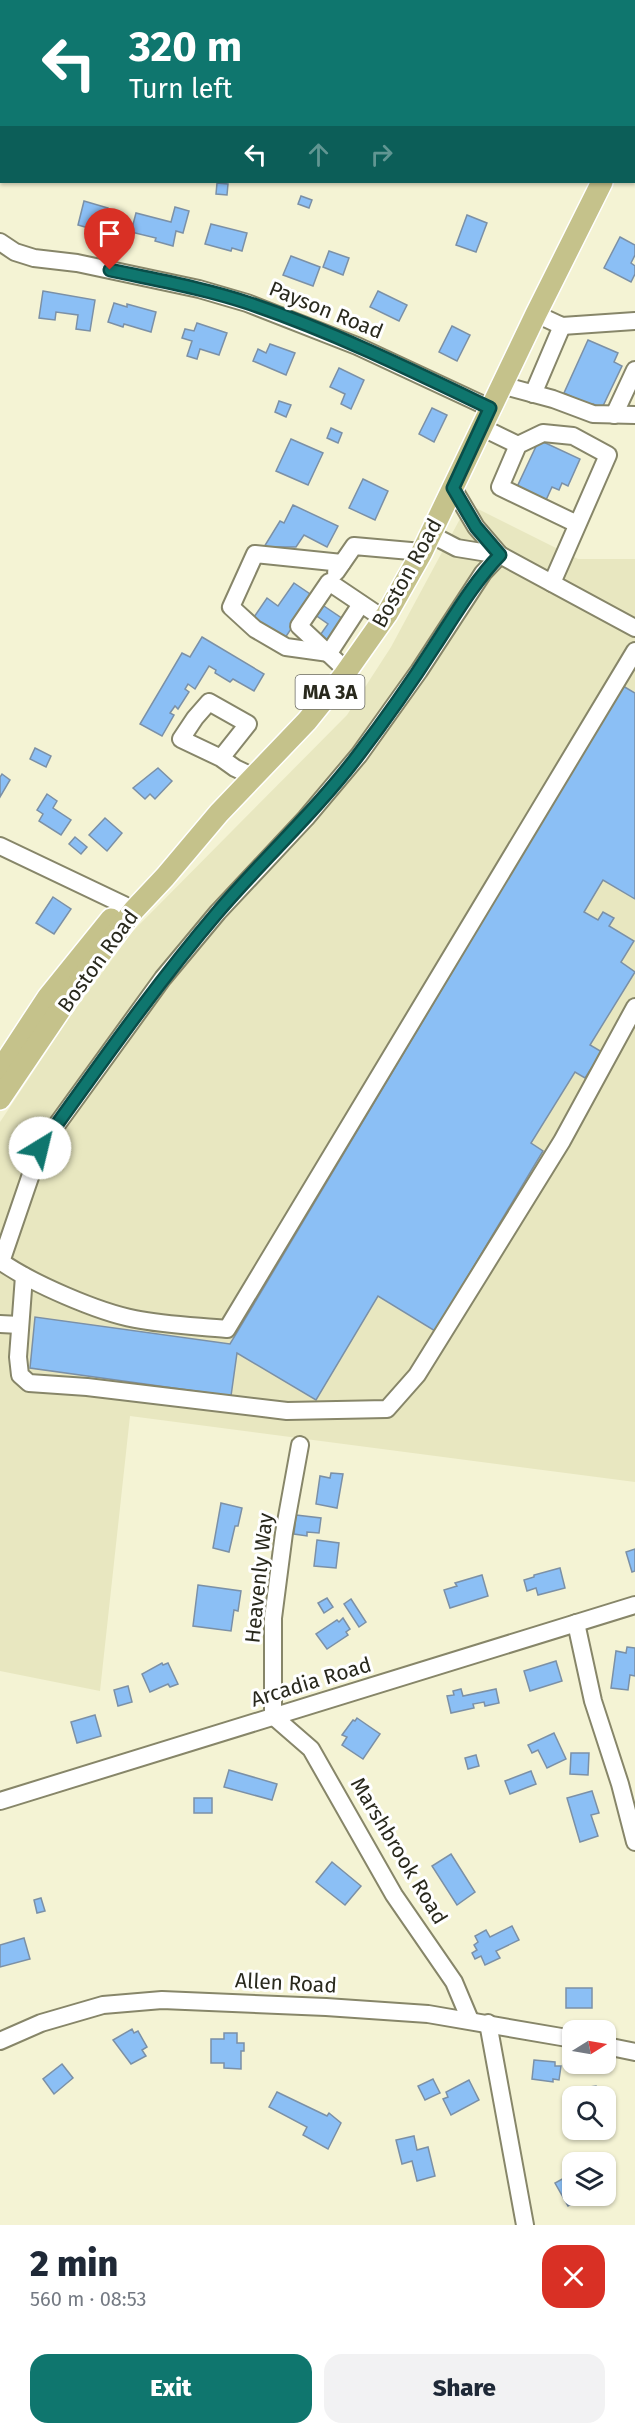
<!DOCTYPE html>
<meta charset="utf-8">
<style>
:root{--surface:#fff;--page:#f2f2f3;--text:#1f2937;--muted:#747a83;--accent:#0f766e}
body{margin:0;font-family:"Fira Sans",sans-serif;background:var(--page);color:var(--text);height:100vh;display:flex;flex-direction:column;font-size:22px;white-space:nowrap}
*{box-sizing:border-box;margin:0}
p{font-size:20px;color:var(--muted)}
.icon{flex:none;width:33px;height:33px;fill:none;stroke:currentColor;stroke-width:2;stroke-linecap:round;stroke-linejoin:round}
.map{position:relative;height:2225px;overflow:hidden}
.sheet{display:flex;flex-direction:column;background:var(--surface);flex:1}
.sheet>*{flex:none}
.guide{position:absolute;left:0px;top:0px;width:636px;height:183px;box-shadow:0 2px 4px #0004;background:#0f766e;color:#fff;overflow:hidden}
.needle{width:39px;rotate:79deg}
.tools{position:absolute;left:562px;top:2020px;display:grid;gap:12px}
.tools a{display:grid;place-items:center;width:54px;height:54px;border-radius:12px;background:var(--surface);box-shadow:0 2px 4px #0004;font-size:30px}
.pin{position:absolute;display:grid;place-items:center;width:51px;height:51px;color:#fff;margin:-62px -26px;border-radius:50% 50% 50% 0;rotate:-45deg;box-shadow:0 0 6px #0007}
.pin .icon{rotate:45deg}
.me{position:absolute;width:66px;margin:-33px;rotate:36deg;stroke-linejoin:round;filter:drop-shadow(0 0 4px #0008)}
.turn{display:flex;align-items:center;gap:21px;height:126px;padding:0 30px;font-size:27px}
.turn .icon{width:78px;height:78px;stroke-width:2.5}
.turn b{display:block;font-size:42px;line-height:51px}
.lanes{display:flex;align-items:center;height:57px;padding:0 30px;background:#0003;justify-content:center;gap:30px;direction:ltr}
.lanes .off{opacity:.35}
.round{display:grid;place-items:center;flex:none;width:63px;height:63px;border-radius:18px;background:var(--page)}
.summary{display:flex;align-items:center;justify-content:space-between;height:102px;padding:0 30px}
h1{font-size:36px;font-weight:800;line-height:45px}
.button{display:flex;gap:12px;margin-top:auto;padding:12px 30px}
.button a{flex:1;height:69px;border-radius:18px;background:var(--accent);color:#fff;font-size:24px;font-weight:800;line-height:69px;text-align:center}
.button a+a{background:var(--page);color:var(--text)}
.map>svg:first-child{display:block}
.built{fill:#e8e7c0}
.building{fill:#8bbff5;stroke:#7b90a6;stroke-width:1.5}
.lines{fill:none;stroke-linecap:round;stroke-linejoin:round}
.minor-casing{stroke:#878669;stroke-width:20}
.major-casing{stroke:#fff;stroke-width:24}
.minor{stroke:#fff;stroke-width:16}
.major{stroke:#c5c28b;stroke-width:21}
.route-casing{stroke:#0a4d48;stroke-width:15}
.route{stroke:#0f766e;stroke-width:10}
.labels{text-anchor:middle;stroke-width:6;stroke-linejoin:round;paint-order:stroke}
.shield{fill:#fff;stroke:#696961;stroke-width:1.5}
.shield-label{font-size:20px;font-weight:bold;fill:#29291d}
.street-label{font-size:21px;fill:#29291d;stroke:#fff}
</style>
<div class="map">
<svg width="635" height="2225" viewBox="0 0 635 2225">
<rect width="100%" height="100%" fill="#f4f3d4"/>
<polygon class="built" points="468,504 578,559 635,559 635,1482 130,1416 100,1691 0,1671 0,1122 71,1015 133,931 347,715 391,647"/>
<g class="building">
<polygon points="217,183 228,184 227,195 216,194"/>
<polygon points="301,196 312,200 309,208 298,204"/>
<polygon points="84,201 108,208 102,232 78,225"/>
<polygon points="175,207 189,211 183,233 176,231 173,246 155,241 156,238 131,232 136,213 171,222"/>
<polygon points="467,215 487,223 476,252 456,245"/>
<polygon points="211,224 247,233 242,251 232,248 231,251 205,244"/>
<polygon points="620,237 635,245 635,255 631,263 635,266 635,274 631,282 604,268"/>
<polygon points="329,251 349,258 343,275 323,267"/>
<polygon points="291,256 320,267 313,286 283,275"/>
<polygon points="43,291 95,300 90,331 76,329 78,315 56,312 55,320 39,318"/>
<polygon points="378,291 407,305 399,321 370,307"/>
<polygon points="114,303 127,307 127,304 156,312 151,332 124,324 123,327 108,322"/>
<polygon points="197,323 227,333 219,355 200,349 197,359 187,356 192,341 182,338 185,329 194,331"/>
<polygon points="452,326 470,335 457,361 439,352"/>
<polygon points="588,340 618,353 614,362 622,366 602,408 593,404 592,406 564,393"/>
<polygon points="270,344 295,353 286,375 253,361 258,349 266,353"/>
<polygon points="339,368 364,380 351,409 341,404 345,394 330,387"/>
<polygon points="279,401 291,405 286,417 275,412"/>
<polygon points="432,408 447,415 434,442 419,434"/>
<polygon points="331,428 342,433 338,443 327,438"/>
<polygon points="291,439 323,453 308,485 276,471"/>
<polygon points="539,440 580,459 568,486 562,483 559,490 552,487 546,500 517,487"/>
<polygon points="363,479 388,491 375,520 349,508"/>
<polygon points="293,505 338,526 327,547 304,535 296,547 264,547 280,521 284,523"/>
<polygon points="294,583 313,596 283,641 252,620 267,598 278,606"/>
<polygon points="318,602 346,621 329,645 318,638 328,624 311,612"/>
<polygon points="202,637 264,674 254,691 233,679 230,682 215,673 216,670 209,666 195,689 188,684 185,689 189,692 178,709 175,706 170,713 174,715 162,736 140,724 182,653 190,657"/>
<polygon points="623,686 635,693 635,899 603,880 584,912 598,920 603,912 614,918 609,926 634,941 621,962 635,972 590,1045 602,1052 585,1078 575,1072 531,1143 543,1151 435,1331 378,1296 316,1400 237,1353 231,1396 30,1368 35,1317 230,1344"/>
<polygon points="35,748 51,756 46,767 30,759"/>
<polygon points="158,768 172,781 155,799 150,794 145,799 133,788"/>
<polygon points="2,774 10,780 0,797 0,777"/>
<polygon points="47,794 57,801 53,808 71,820 61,835 39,821 43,814 37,810"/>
<polygon points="105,818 122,833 107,851 89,835"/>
<polygon points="75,837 87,847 81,854 69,844"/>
<polygon points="53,897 71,909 54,934 36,923"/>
<polygon points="331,1473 343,1474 337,1508 316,1504 320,1476 330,1478"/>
<polygon points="221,1503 242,1508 238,1526 235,1526 229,1552 213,1548"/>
<polygon points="296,1515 321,1518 319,1533 307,1532 307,1536 294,1534"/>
<polygon points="317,1540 339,1543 336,1568 314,1566"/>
<polygon points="635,1549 635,1571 632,1572 626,1552"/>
<polygon points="560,1568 565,1588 538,1595 536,1588 527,1591 524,1580 534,1577 534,1575"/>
<polygon points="482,1575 488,1596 450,1608 444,1590 457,1586 455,1583"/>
<polygon points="198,1585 241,1591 238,1611 234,1610 231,1631 193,1626"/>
<polygon points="327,1598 333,1607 324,1613 318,1603"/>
<polygon points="351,1599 366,1622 359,1627 344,1604"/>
<polygon points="343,1618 350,1629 346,1632 348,1635 327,1649 316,1634 337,1620 339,1622"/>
<polygon points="627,1647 635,1648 635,1676 630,1675 628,1690 611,1688 616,1651 626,1653"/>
<polygon points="556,1661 562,1681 530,1691 524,1671"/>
<polygon points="162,1663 163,1665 168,1663 178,1684 170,1687 168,1684 150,1692 142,1674"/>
<polygon points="128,1686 132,1702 118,1706 114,1690"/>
<polygon points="461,1689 463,1696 496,1689 499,1703 485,1706 484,1702 473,1704 474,1708 451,1713 447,1696 454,1695 453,1691"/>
<polygon points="95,1715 101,1736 77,1743 71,1722"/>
<polygon points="357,1718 380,1734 363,1759 342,1745 347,1737 342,1735 353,1720 355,1721"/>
<polygon points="554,1733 566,1759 547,1768 538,1750 532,1753 528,1745"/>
<polygon points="571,1753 589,1753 588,1775 570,1774"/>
<polygon points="476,1755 479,1766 468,1769 465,1758"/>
<polygon points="229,1770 277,1784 272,1800 224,1787"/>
<polygon points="531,1771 536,1784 510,1794 505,1781"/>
<polygon points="592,1791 599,1813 591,1815 598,1836 580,1842 567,1798"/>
<rect x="194" y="1798" width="18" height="15"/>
<polygon points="451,1854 475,1892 457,1905 432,1866"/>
<polygon points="332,1862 361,1886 345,1905 316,1882"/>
<polygon points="41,1898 45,1911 37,1913 34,1900"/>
<polygon points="512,1926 519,1940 496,1951 500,1958 485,1965 481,1956 475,1959 472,1953 477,1950 474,1945 478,1942 475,1936 486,1930 490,1937"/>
<polygon points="24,1938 30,1959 0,1967 0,1945"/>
<rect x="566" y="1988" width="26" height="20"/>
<polygon points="132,2029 134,2033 138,2031 147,2047 142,2050 146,2056 131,2064 113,2040"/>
<polygon points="224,2033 237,2033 237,2043 244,2043 244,2051 241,2051 241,2069 224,2068 224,2063 211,2063 211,2039 224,2039"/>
<polygon points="534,2060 555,2062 555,2066 561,2066 559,2080 553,2079 553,2082 532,2079"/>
<polygon points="62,2064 73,2078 54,2094 43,2079"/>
<polygon points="433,2079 440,2093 425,2100 418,2086"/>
<polygon points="469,2080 479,2100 451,2115 443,2099 448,2097 446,2092"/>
<polygon points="596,2086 597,2097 584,2097 583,2088"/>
<polygon points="277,2092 327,2116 329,2113 341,2123 328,2149 303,2135 307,2127 269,2107"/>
<polygon points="414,2136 417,2150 428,2147 435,2176 417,2181 412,2161 402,2164 396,2140"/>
<polygon points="573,2173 573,2196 582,2198 568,2206 555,2183"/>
</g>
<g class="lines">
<defs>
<g id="minor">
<polyline points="0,33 2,35"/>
<polyline points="0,56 2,55"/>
<polyline points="0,242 15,252 34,258 77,263 199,289 247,303 357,346 490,408"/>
<polyline points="536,314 562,326 635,321"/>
<polyline points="501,385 553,399 593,414 635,415"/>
<polyline points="533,394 562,326"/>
<polyline points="614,415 635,370"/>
<polyline points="481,427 518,445"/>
<polyline points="453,488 476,527 500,555"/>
<polyline points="430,534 457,548 500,555 635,628"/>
<polyline points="342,563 255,554 231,607 255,629 286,647 329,653 361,604"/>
<polyline points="336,572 354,546 422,552"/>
<polyline points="552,583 608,455 573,436 543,433 518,445 500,487 577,524"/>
<polyline points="347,671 299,626 329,582 384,619"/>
<polyline points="221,758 181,739 195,718 209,702 248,724 221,758 235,768 254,777"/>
<polyline points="0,846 124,905"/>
<path d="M0,1261C31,1283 98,1312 135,1319C165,1325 197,1326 227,1329L635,651"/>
<polyline points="1,1262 40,1148 163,978 218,912 306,818 359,755 419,671 483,573 500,555"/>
<polyline points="24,1276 18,1357 20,1375 29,1383 87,1387 287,1411 387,1409 417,1375 481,1272 562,1141 635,1007"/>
<polyline points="0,1324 20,1325"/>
<polyline points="300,1445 284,1533 273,1618 273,1716 311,1749 394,1895 454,1982 470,2020"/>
<polyline points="576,1623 593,1701 620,1784 635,1842"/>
<polyline points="0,1801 635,1605"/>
<polyline points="488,2023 525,2225"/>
<polyline points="0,2041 41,2023 103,2005 162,2000 326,2007 428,2014 573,2039"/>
<polyline points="606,2046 635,2052"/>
</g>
<g id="major">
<polyline points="634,100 635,99"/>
<polyline points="0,1070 48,997 111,919"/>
<polyline points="0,1099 81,979 134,910 165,877 219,813 307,721 344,675 387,614 422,552 536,314 602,182"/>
</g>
</defs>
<use href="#minor" class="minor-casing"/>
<use href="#major" class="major-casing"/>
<use href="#minor" class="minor"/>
<use href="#major" class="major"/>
</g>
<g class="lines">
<defs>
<path id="route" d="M40,1148C97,1069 153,988 217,913C263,859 316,811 359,754C385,720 411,683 434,647C455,615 474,582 500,555L476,527L453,488L490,408C411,370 331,331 248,303C203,288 156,280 110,270"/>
</defs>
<use href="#route" class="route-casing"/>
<use href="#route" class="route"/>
</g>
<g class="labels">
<rect class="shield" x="295.5" y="675" width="69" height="34" rx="4.5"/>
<g class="shield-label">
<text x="330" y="699">MA 3A</text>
</g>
<g class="street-label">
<text transform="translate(326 310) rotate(22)" y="7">Payson Road</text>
<text transform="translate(407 573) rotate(-61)" y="7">Boston Road</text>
<text transform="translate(98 961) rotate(-54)" y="7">Boston Road</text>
<text transform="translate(259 1578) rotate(-84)" y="7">Heavenly Way</text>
<text transform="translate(311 1682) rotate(-17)" y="7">Arcadia Road</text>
<text transform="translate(399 1851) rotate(59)" y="7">Marshbrook Road</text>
<text transform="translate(286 1983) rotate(3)" y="7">Allen Road</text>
</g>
</g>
</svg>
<div class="tools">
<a><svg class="needle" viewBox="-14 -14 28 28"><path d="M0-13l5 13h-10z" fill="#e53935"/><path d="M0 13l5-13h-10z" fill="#747a83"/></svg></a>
<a><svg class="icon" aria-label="search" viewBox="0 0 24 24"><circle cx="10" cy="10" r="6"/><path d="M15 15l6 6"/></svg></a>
<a><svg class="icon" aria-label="layers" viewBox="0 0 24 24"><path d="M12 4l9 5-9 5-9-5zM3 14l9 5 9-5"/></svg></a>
</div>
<div class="pin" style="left:110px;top:270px;background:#d93025"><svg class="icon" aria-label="arrive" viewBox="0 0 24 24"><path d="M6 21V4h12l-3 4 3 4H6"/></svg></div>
<svg class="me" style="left:40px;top:1148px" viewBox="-20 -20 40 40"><circle r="19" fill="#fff"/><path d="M0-13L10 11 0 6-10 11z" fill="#0f766e"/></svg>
<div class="guide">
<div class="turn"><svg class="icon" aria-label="left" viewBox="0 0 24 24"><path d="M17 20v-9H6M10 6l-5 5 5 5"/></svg><div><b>320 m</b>Turn left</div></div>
<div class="lanes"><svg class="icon" aria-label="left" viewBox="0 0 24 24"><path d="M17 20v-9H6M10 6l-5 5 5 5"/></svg><svg class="icon off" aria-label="ahead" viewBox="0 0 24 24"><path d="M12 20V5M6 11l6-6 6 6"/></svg><svg class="icon off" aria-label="right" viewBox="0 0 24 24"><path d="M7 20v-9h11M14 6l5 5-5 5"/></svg></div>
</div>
</div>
<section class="sheet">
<div class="summary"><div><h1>2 min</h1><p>560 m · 08:53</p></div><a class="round" style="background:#d93025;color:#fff"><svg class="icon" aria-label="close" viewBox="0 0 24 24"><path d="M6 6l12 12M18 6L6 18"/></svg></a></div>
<div class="button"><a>Exit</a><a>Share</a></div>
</section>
